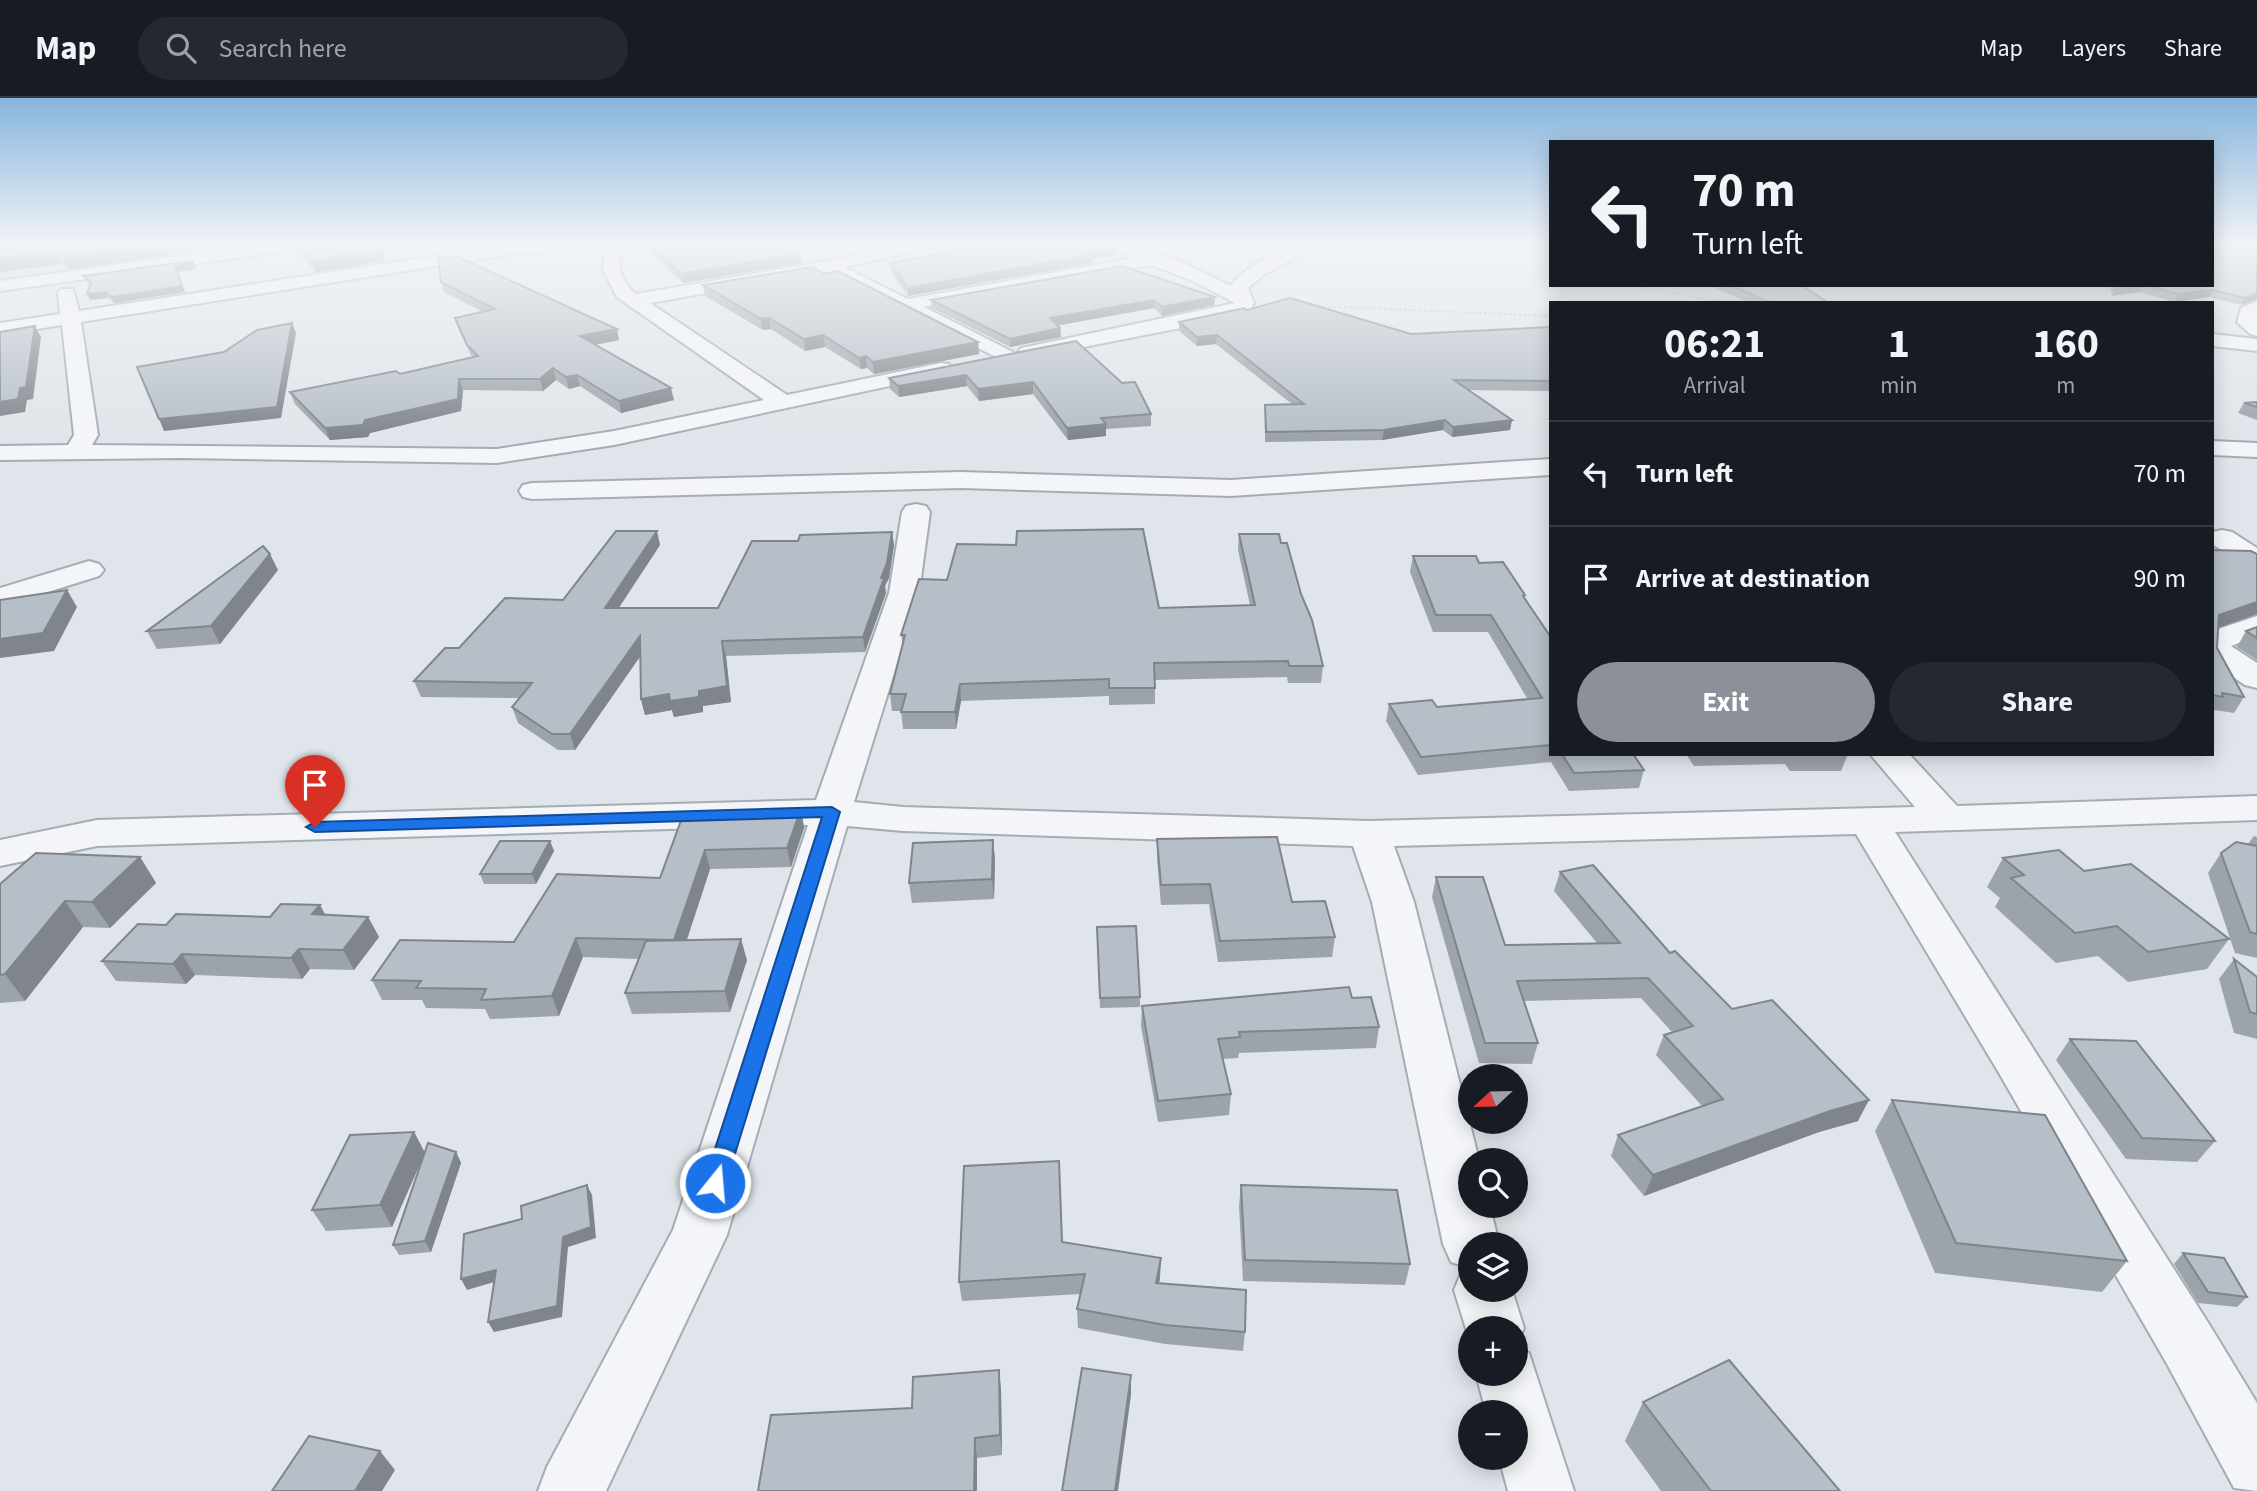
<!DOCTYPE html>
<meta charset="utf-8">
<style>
:root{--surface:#171b24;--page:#242831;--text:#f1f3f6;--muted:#9ea1a6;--line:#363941;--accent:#8c9099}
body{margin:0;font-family:"Source Sans 3",sans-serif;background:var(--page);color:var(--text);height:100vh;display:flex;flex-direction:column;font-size:26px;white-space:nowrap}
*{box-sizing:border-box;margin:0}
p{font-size:23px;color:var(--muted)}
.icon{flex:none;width:38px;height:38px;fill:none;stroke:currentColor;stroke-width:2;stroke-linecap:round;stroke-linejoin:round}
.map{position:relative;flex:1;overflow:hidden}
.details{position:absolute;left:1549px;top:203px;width:665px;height:455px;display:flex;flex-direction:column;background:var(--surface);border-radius:0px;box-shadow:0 4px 18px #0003}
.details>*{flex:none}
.hud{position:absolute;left:1549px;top:42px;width:665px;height:147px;border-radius:0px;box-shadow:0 4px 18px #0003;background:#171b24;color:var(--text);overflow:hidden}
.needle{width:46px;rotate:248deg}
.fabs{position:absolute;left:1458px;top:966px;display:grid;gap:14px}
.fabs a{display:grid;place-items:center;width:70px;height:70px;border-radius:50%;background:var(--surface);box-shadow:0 4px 18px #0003;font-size:35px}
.pin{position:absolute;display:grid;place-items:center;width:60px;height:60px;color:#fff;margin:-72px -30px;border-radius:50% 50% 50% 0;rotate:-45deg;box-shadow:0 0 7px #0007}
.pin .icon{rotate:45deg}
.me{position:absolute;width:77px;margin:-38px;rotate:17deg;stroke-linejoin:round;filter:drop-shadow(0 0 5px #0008)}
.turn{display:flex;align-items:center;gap:24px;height:147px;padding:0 28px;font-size:32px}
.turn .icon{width:91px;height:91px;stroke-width:2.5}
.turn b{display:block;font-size:49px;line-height:60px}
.eta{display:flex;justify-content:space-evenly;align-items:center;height:119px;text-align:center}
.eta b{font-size:42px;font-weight:700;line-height:49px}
.action{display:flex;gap:14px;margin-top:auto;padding:14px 28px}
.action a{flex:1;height:80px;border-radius:42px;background:var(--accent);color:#fff;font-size:28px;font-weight:700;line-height:80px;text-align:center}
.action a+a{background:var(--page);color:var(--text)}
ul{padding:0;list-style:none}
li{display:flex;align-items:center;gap:21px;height:105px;padding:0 28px;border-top:2px solid var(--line)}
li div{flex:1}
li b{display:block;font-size:26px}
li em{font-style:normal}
header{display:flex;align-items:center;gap:42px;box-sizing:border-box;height:98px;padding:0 35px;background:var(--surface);border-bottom:2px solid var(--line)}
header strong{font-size:33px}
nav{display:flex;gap:38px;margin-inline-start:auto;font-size:24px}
.search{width:490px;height:63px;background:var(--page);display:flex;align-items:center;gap:18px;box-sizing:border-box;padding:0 24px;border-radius:38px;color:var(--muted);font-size:26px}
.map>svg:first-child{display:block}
.built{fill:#cdd4dc}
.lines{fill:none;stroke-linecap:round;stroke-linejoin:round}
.street-casing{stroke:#a4acb4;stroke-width:4}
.path{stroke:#bec3c9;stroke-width:2;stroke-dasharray:2.5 2.5;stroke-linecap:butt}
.street{fill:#f3f5f8;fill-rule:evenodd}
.wall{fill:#9da3ab}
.shaded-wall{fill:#7f858b}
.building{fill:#b6bec7;stroke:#7f858b;stroke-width:2}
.route{fill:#1a73e8;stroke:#114b97;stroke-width:2}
</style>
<header>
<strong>Map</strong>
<div class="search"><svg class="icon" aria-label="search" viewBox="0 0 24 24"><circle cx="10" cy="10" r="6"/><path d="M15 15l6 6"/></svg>Search here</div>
<nav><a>Map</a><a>Layers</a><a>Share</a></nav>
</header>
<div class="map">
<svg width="2257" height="1393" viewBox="0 0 2257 1393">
<rect width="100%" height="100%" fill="#dfe5ea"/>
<polygon class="built" points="0,146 257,146 0,182"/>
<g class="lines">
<defs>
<g id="street">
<polygon points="263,146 308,146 300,151 0,193 0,183"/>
<path d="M586,146L578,151L506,157L81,224L98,337L92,347L497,351L614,333L764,302L617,199L603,172L605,146H621C617,165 620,185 636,196L828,163L904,146H936L934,149L844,169L908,201L1133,160L1102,146C1146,146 1192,168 1230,188C1248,167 1284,146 1311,146L1306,154L1265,176L1248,190L1254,205L1250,213L1226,221L1028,260L1021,258L1018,254L1021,250L1235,205L1191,182L1151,167L924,209L1013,254L1016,258L1013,262L1006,264L826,174L650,205L787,297L941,265L949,266L952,271L949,276L941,277L614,347L497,365L182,360L0,362V348L68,347L74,337L62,227L0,237V225L60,216L58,195L61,191H73L79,213L506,147Z"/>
<polygon points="2257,203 2257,238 2250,236 2237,224 2241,210"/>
<polygon points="2212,236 2257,241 2257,253 2212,248"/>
<polygon points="2212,343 2257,345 2257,359 2212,357"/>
<polygon points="1550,361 1550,377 1231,398 961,390 532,401 523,399 519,393 523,387 532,385 961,374 1231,382"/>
<polygon points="916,406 926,408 930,414 919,495 854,704 903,709 1369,723 1915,709 1870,656 1909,656 1957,708 2257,698 2257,722 1895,734 2209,1226 2257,1305 2257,1393 2234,1390 2167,1266 1999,975 1856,736 1394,748 1414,804 1479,1062 1470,1062 1470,1108 1490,1108 1499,1146 1470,1146 1470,1192 1512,1192 1524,1230 1516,1249 1529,1255 1574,1393 1508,1393 1499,1360 1516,1360 1516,1314 1486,1314 1476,1276 1516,1276 1516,1230 1470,1230 1470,1244 1454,1192 1462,1173 1469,1170 1451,1164 1443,1146 1372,804 1353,748 903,733 847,728 727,1137 606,1393 538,1393 547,1369 673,1132 808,727 97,748 0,768 0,742 97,722 816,702 889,495 902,414 906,408"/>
<polygon points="2222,432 2232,434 2257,450 2257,471 2247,468 2212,446 2212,434"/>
<polygon points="89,463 99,466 104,472 99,478 0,509 0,490"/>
<polygon points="2257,518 2257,538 2231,548 2257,565 2257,590 2245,587 2212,565 2212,533"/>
</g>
</defs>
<use href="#street" class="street-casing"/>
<g class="path">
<polyline points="1628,187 1711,202 1746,202"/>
<polyline points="1314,208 1550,218"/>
</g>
<use href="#street" class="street"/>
</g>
<g class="wall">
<polygon points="0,146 194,146 195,153 69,171 62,166"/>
<polygon points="294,146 383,146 384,163 316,174 297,154"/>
<polygon points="642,146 795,146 800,156 802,165 683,185"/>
<polygon points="965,146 1114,146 1118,148 1118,156 1091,161 1092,165 908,198 891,174 891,165 977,149"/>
<polygon points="1121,146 1174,146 1149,151"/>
<polygon points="1310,146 1550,146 1550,152 1310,153"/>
<polygon points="2257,146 2257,201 2241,207 2209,199 2175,204 2139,194 2112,198 2110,187 2212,187"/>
<polygon points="193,163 196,171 177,174 185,194 114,205 108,200 90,202 90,187 86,184 83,178"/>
<polygon points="824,176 978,244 979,256 874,276 867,270 861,271 825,249 805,253 771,231 763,232 705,198 703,187"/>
<polygon points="441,184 619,242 595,247 674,302 621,315 580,288 569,291 556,282 543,293 463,292 461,313 370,335 368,339 330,342 295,306 290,294 400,276 472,259 458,230 455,220 483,214 444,194"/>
<polygon points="1709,187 1801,187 1829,205 1749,205"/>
<polygon points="1215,199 1214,207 1162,218 1154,210 1057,227 1060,230 1061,239 1010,249 932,210 931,202"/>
<polygon points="1247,212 1411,236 1550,229 1550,293 1468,292 1512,322 1510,332 1452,339 1443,332 1382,342 1265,344 1265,307 1292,306 1216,246 1197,248 1179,233 1179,224"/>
<polygon points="1076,243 1151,316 1151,328 1106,331 1106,338 1068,342 1033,296 979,303 967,288 899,299 890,291 889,280"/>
<polygon points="2257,304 2257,322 2238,315 2244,305"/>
<polygon points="892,434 894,447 889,480 885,488 886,495 865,554 726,558 731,604 703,608 703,614 674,619 672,612 645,617 641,601 640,558 575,652 558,652 518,625 512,609 519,600 421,599 414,583 459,550 563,502 660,447 619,510 718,510 798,443"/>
<polygon points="1239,436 1281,445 1301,496 1323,568 1321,585 1288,585 1287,579 1155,582 1155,606 1109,607 1109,598 961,603 956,631 903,631 901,613 892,613 890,596 903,547 901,537 1159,510 1250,507 1238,452"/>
<polygon points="2212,452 2257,456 2257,516 2218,530 2217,550 2244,599 2234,615 2215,612 2213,615 2212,615"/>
<polygon points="1413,458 1479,465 1524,500 1550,538 1550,656 1633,656 1644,672 1639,690 1569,693 1551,664 1418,677 1386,623 1389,606 1437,609 1528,602 1488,534 1433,534 1410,474"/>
<polygon points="278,472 220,546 157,551 147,533"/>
<polygon points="2257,529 2257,562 2237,549 2246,533"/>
<polygon points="1686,656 1848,656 1841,673 1790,673 1785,666 1694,668"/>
<polygon points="2006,656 2078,656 2077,658 2007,657"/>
<polygon points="801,711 804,730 791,769 710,771 687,842 747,862 730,914 632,916 625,895 638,861 583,859 559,918 490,921 485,911 426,910 422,902 382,902 372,882 514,844 660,780 683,717"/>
<polygon points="2254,738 2257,739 2257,860 2235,855 2208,775 2221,755 2248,746"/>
<polygon points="1157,741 1292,804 1335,839 1332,859 1218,864 1209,806 1161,807 1157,761"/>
<polygon points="993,742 995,762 994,801 912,805 909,785"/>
<polygon points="550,743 554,753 536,786 484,786 480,776"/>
<polygon points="140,759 156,785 110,830 83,829 25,903 0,905 0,786"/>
<polygon points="2003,760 2084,773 2229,841 2207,871 2128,884 2098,858 2056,865 1995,809 2000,800 1987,789"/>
<polygon points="1560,774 1670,855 1858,1023 1819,1034 1644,1098 1611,1058 1618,1037 1702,1008 1656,957 1664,937 1672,934 1641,900 1524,903 1538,945 1532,966 1479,965 1432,799 1436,779 1505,847 1597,845 1554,793"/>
<polygon points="325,817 368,819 379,839 354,872 310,871 302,881 195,877 186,886 116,883 102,863 166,827 270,819"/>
<polygon points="1097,829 1140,899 1140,909 1100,910"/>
<polygon points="2234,861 2257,879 2257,941 2234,935 2219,881"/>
<polygon points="1352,900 1379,929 1376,950 1239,955 1238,960 1223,961 1231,996 1229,1017 1158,1024 1141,928 1142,908"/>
<polygon points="2070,941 2215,1043 2197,1064 2126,1061 2056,962"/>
<polygon points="1892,1002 2127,1163 2102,1194 1935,1175 1875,1033"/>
<polygon points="414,1034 425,1055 456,1054 461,1065 431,1154 399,1157 393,1147 425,1055 392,1129 326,1133 312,1112"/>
<polygon points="1241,1087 1410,1166 1405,1187 1243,1183 1239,1108"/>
<polygon points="1062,1144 1160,1180 1159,1185 1245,1234 1243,1253 1165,1246 1078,1230 1077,1211 1080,1196 962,1203 959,1184"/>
<polygon points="2183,1155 2247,1199 2237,1209 2198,1205 2174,1166"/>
<polygon points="999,1272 1001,1292 1002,1357 977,1360 977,1393 758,1393 912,1310"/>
<polygon points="1643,1304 1840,1393 1661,1393 1625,1343"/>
</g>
<g class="shaded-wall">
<polygon points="152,146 194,146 195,153 69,171 63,158"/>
<polygon points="380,146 383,146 384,163 316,174 312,163"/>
<polygon points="1149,146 1174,146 1149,151"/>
<polygon points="1277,146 1299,146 1277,152"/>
<polygon points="1118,148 1118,156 1091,161 1092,165 908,198 908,190"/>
<polygon points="57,154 62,166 0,174 0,161"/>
<polygon points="800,156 802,165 683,185 681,176"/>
<polygon points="193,163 196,171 177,174 185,194 114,205 112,199 175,168"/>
<polygon points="2138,187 2142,187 2139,194 2112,198 2115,191"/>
<polygon points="2213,192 2209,199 2175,204 2178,196"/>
<polygon points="105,194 108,200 90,202 87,196"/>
<polygon points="2257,195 2257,201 2241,207 2245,200"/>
<polygon points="1215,199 1214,207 1162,218 1162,209"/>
<polygon points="1154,202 1154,210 1050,229 1050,220"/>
<polygon points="769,220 771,231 763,232 761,221"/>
<polygon points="292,225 296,235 281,320 164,333 159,321"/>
<polygon points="35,228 41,239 33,301 27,302 25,314 0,318 0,304 20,290"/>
<polygon points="1060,230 1061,239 1010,249 1010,241"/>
<polygon points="617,231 619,242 583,249 580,238"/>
<polygon points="823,237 825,249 805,253 804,241"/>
<polygon points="1217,237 1216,246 1197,248 1197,239"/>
<polygon points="978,244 979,256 874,276 873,264"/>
<polygon points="866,258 867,270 861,271 859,260"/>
<polygon points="553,270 556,282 543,293 540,281"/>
<polygon points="577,277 580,288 569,291 566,279"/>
<polygon points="966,277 967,288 899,299 898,288"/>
<polygon points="459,281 463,292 461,313 370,335 368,339 330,342 325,330 365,322"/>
<polygon points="1033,284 1033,296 979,303 978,291"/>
<polygon points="671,290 674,302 621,315 619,303"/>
<polygon points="1445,322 1443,332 1382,342 1384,332"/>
<polygon points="1512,322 1510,332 1452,339 1453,329"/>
<polygon points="1106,326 1106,338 1068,342 1067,330"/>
<polygon points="657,433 660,447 609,524 605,510"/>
<polygon points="892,434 894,447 889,480 885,488 886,495 865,554 863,539 881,480"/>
<polygon points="270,456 278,472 220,546 211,528"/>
<polygon points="67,492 77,509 54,553 0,560 0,541"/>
<polygon points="2257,504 2257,516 2212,532 2219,517"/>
<polygon points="640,538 644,553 575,652 570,636"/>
<polygon points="722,543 726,558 731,604 703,608 703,614 674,619 672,612 645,617 641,601 699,593"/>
<polygon points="960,586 961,603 956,631 955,614"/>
<polygon points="801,711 804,730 791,769 787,750"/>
<polygon points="993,742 995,762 994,801 992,781"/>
<polygon points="550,743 554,753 536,786 532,776"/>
<polygon points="705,752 710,771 680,862 674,843"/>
<polygon points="140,759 156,785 110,830 92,804"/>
<polygon points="65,803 83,829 25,903 5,876"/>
<polygon points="320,807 331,827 312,816"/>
<polygon points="368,819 379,839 354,872 343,852"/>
<polygon points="576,840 583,859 559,918 552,898"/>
<polygon points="741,841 747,862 730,914 725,893"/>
<polygon points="299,851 310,871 302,881 291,860"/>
<polygon points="182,856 195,877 186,886 173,866"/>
<polygon points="1869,1002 1858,1023 1819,1034 1644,1098 1653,1077 1830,1013"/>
<polygon points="414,1034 425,1055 392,1129 380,1107"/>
<polygon points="456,1054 461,1065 431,1154 425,1143"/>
<polygon points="587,1087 592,1097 596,1140 568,1149 562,1219 494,1234 488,1224 563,1139"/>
<polygon points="1161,1160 1160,1180 1156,1204 1156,1185"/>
<polygon points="496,1172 501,1182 467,1192 461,1181"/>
<polygon points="999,1272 1001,1292 1002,1357 1000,1337"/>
<polygon points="1131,1277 1131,1297 1118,1393 1115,1393"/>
<polygon points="975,1340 977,1360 977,1393 974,1393"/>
<polygon points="380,1353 395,1372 382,1393 355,1393"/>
</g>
<g class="building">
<polygon points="0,146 152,146 63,158 57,154 0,161"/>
<polygon points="296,146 380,146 381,152 312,163"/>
<polygon points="650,146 795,146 800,156 681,176"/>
<polygon points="993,146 1114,146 1118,148 1084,154 1091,157 908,190 891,165"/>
<polygon points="2212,146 2257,146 2257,195 2245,200 2213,192 2178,196 2145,187 2212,187"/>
<polygon points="456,158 617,231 580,238 671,290 619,303 577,277 566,279 553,270 540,281 459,281 458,301 365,322 363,327 325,330 290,294 396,273 400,276 478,258 467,247 455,220 495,211 441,184 438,160"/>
<polygon points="193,163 193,165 175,168 182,188 112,199 105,194 87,196 91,184 83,178"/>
<polygon points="1122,168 1215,199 1162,209 1154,202 1050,220 1060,230 1010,241 931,202"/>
<polygon points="812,169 824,176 838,173 978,244 873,264 866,258 859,260 823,237 804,241 769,220 761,221 703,187"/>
<polygon points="1730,187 1801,187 1829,205 1771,205"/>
<polygon points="2115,187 2138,187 2115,191"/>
<polygon points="1290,200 1411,236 1550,229 1550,283 1454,282 1512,322 1453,329 1445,322 1384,332 1266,334 1265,307 1304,306 1217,237 1197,239 1179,224 1244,210 1247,212"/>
<polygon points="292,225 277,309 159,321 137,269 224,254 257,232"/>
<polygon points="35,228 26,289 20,290 18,301 0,304 0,234"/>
<polygon points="1076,243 1122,285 1135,284 1151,316 1101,320 1106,326 1067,330 1033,284 978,291 966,277 898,288 889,280"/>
<polygon points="2257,304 2257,309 2244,305"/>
<polygon points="1143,431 1159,510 1255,507 1239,436 1279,436 1281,445 1287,445 1301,496 1312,522 1323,568 1289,568 1288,563 1154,565 1155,590 1109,590 1109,581 960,586 955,614 901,614 906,596 890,596 905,537 901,537 919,481 947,482 957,446 1016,447 1017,433"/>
<polygon points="616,433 657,433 605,510 718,510 752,443 798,443 800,437 892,434 887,465 881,480 884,480 863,539 722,543 727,588 699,593 699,599 670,603 669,596 641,601 640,538 570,636 552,636 512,609 532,585 414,583 445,550 459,550 505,500 563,502"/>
<polygon points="263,448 270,456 211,528 147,533"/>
<polygon points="2212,452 2251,453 2257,456 2257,504 2219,517 2217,550 2244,599 2222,595 2223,599 2212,597"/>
<polygon points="1413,458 1476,458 1479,465 1503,464 1525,497 1523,498 1550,538 1550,647 1421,659 1389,606 1432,602 1437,609 1542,600 1491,517 1436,517"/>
<polygon points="67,492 43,535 0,541 0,502"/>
<polygon points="2257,529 2257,540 2246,533"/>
<polygon points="1562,656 1633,656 1644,672 1574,675"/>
<polygon points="801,711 787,750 705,752 674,842 576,840 552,898 481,902 486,891 416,890 421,883 372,882 400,842 514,844 557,776 660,780 683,717"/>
<polygon points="1277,739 1292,804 1325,803 1335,839 1220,843 1210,786 1161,787 1157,741"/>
<polygon points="993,742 992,781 909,785 913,745"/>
<polygon points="500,743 550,743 532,776 480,776"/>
<polygon points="2236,744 2257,748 2257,836 2250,834 2221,755"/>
<polygon points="2059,752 2084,773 2131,766 2229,841 2148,854 2117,828 2075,835 2011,780 2024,777 2003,760"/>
<polygon points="36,755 140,759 92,804 65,803 5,876 0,877 0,786"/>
<polygon points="1593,767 1670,855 1675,853 1732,911 1772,902 1869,1002 1830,1013 1653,1077 1618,1037 1723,1001 1664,937 1693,928 1648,880 1517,883 1538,945 1485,945 1436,779 1483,779 1505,847 1620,845 1560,774"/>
<polygon points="281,806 320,807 312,816 368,819 343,852 299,851 291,860 182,856 173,866 102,863 138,826 166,827 176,816 270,819"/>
<polygon points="1136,828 1140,899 1100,900 1097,829"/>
<polygon points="741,841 725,893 625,895 646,843"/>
<polygon points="2234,861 2257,879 2257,916 2250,914"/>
<polygon points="1349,889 1352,900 1371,899 1379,929 1239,934 1240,939 1218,941 1231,996 1158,1003 1142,908"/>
<polygon points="2070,941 2136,943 2215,1043 2142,1040"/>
<polygon points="1892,1002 2045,1017 2127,1163 1956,1145"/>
<polygon points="414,1034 380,1107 312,1112 350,1037"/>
<polygon points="428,1045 456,1054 425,1143 393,1147"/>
<polygon points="1059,1063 1062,1144 1161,1160 1156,1185 1246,1192 1245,1234 1165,1227 1077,1211 1085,1176 959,1184 964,1068"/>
<polygon points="587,1087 591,1129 563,1139 557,1208 488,1224 496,1172 461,1181 464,1136 522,1121 521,1108"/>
<polygon points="1241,1087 1397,1092 1410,1166 1245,1162"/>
<polygon points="2183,1155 2224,1160 2247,1199 2208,1194"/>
<polygon points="1729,1262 1840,1393 1711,1393 1643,1304"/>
<polygon points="1082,1270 1131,1277 1115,1393 1062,1393"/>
<polygon points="999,1272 1000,1337 975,1340 974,1393 758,1393 771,1317 912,1310 913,1279"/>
<polygon points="309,1338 380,1353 355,1393 272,1393"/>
</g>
<linearGradient id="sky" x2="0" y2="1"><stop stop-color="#87b5dd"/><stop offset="0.43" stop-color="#f1f3f6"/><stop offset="1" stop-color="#f1f3f6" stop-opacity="0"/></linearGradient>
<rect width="2257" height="341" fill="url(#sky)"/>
<polygon class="route" points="832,709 840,714 726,1085 723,1092 715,1095 707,1092 704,1085 822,719 315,734 306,729 315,724"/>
</svg>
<div class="fabs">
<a><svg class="needle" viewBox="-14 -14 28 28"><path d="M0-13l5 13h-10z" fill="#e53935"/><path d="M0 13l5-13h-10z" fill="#9ea1a6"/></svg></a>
<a><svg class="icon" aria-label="search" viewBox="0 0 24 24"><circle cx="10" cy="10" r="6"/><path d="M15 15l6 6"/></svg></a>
<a><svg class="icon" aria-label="layers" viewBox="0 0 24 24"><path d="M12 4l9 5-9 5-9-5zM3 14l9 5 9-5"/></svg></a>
<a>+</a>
<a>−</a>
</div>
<div class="pin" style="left:315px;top:729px;background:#d93025"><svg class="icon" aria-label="arrive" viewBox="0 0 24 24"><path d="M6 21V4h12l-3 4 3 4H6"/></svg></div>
<svg class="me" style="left:715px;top:1085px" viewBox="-20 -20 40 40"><circle r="17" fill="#1a73e8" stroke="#fff" stroke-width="3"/><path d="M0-11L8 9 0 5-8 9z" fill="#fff"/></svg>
<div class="hud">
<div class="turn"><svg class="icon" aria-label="left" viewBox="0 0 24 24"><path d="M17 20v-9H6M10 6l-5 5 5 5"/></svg><div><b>70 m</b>Turn left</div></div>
</div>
<section class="details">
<div class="eta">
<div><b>06:21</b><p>Arrival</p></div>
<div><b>1</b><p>min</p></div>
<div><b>160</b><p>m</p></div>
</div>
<ul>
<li><svg class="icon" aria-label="left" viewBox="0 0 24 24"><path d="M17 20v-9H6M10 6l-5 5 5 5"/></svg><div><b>Turn left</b></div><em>70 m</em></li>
<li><svg class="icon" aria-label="arrive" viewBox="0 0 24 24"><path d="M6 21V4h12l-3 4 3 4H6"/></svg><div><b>Arrive at destination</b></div><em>90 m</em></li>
</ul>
<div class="action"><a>Exit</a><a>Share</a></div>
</section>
</div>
